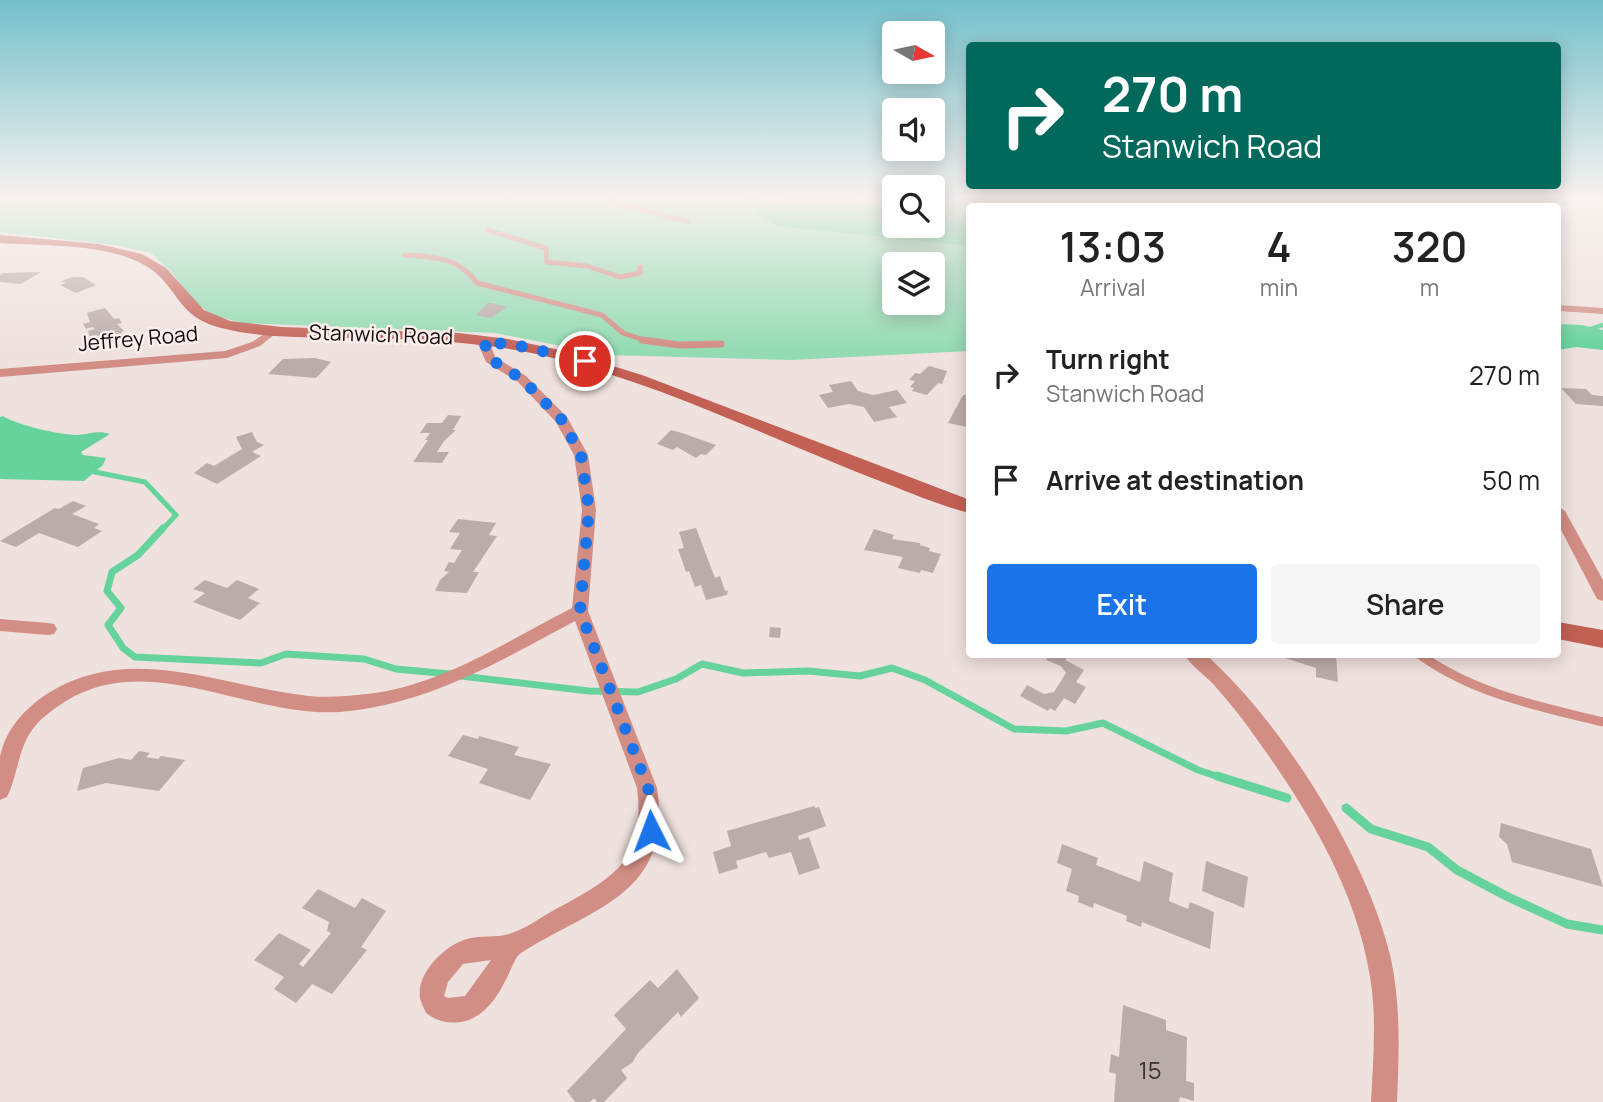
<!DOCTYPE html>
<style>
:root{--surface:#fff;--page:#f6f6f6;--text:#222;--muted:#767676;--accent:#1a73e8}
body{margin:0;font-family:Manrope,sans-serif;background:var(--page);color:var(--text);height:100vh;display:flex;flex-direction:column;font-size:26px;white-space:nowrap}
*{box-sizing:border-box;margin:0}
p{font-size:23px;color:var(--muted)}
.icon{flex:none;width:38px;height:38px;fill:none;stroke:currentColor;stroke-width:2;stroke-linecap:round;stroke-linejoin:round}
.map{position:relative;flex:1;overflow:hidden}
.drawer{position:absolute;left:966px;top:203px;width:595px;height:455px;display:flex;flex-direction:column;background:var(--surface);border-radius:7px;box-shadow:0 4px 18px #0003}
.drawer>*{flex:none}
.top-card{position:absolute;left:966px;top:42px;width:595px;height:147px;border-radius:7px;box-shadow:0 4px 18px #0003;background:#00695c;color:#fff;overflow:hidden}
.needle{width:46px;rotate:99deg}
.buttons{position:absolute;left:882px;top:21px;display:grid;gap:14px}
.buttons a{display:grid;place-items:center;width:63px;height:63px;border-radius:7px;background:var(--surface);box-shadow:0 4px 18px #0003;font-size:35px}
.pin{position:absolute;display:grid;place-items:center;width:60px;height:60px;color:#fff;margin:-30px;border:4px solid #fff;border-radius:50%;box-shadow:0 2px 7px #0007}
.me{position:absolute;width:77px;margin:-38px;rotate:357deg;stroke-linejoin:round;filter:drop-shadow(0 0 5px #0008)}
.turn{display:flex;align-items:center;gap:24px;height:147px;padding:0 21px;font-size:32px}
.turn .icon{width:91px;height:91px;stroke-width:2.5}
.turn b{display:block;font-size:49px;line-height:60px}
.eta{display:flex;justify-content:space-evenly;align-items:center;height:119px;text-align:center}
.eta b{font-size:42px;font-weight:600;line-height:49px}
.cta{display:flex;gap:14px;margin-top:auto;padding:14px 21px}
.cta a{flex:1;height:80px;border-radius:7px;background:var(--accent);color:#fff;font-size:28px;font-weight:600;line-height:80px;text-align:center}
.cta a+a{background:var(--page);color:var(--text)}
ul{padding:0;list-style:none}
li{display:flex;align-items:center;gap:21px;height:105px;padding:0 21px}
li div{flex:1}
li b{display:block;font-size:26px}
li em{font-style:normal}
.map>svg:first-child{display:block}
.green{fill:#93dbb3;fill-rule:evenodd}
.water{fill:#66d39c}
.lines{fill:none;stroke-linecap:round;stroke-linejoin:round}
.stream-far3{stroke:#66d39c;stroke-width:4.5}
.stream-far2{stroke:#66d39c;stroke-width:5}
.stream-far1{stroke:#66d39c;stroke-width:7}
.stream{stroke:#66d39c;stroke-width:9}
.building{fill:#baacaa}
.lane-far2{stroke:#d28e84;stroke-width:5}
.lane-far1{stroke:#d28e84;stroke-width:7}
.lane{stroke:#d28e84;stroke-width:9}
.street{fill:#d28e84;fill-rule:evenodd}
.secondary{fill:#c26054;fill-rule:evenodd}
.route{stroke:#1a73e8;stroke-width:12;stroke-dasharray:0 21.6}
.labels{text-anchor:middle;stroke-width:5;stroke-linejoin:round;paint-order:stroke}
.far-street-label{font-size:21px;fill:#0f0b0a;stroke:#fdeeec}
.near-number-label{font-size:24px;fill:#3a3332}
</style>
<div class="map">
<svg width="1603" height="1102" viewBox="0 0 1603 1102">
<rect width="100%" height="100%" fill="#efe1de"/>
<path class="green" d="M0,197H894V226H933V197H1336L1348,206H970L969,351L792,360L607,355L495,333L242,323L212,315L194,301L172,273L151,253L115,245L0,232ZM894,264H933V303H894Z"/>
<g class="water">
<polygon points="805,197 848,198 894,205 894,226 933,226 933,214 936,215 969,225 969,246 778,226 761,217 756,210 765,204"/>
<polygon points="1558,324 1582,325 1603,330 1603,350 1576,347 1558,350"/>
<path d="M3,416C17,425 60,435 78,435C90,434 98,430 110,434L81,452L83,455L106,458L103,465L84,481L0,479V417Z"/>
</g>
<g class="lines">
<g class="stream-far3">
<polyline points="747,197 760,207 767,208"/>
<polyline points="1350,197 1356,206"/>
<polyline points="1588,330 1603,325"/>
</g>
<polyline class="stream-far2" points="90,471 145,482 176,515 162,530"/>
<g class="stream-far1">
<polyline points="163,528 138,555 112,572 107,591 121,608 108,625 123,648 135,657 261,663 286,654 364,659 396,669 450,674"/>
<polyline points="461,676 589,691 638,692 676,679 702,664 743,673 808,671 860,676 892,668 925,680 1014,729 1066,731 1103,723 1198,770 1222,778"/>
</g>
<g class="stream">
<polyline points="1217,776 1287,798"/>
<polyline points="1346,808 1371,829 1428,847 1457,870 1508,897 1567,924 1603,930"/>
</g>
</g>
<g class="building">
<polygon points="1574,197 1565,207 1544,198 1544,197"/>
<polygon points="41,272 21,284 0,282 0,275 3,273"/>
<polygon points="73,277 83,277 96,285 76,293 60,285 66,283 61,281"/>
<polygon points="488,303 492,303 507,307 490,318 476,315"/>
<polygon points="105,308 114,319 119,318 122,323 117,324 124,331 121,332 125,339 99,347 95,340 100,339 97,335 90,337 88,331 95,329 93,327 86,329 83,324 90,322 87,313"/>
<polygon points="315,358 331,362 316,378 268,374 283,359"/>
<polygon points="929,366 947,371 942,384 938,383 927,395 912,391 914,388 910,387 915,381 909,380 915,373 920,374"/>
<polygon points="851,381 858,391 873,395 897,390 907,403 889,407 897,417 874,422 864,407 849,404 828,408 819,395 833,392 829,385"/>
<polygon points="1561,388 1586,389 1592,395 1603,396 1603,406 1576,404"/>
<polygon points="970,394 970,422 967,427 948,423 963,395"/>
<polygon points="448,415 461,416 453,430 456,430 444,441 437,452 449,452 442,463 413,462 428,440 425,440 430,433 420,433 427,423 442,423"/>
<polygon points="671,430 682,433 716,445 706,455 701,454 696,458 677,447 673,450 657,444"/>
<polygon points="252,432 257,442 264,445 252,452 261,456 217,484 194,473 207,463 214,466 242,449 236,437"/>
<polygon points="73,501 86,506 72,514 99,524 94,528 102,531 78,547 39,533 16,547 0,541 55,508 59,509"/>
<polygon points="458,519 496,523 489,535 497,536 473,572 479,572 467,593 435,591 440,580 449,572 444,571 449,562 454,563 462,550 450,549 460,533 449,532"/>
<polygon points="696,528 715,578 720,576 725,591 728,590 727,595 706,600 701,585 695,587 689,571 686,572 678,549 684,548 679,532"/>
<polygon points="874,529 894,535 892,539 920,543 920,545 930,548 929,551 941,554 933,573 921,570 920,573 898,568 903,557 864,550"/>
<polygon points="205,580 227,588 237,580 259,589 248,598 260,603 240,620 193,602 205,593 193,589"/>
<polygon points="770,627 781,628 780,638 769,637"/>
<polygon points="1050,654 1061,654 1067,658 1065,660 1084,670 1076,682 1086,687 1075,704 1064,698 1055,711 1050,708 1048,711 1020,696 1027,685 1044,694 1054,692 1066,673 1061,666 1046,660"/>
<polygon points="1273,654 1336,654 1338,682 1316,677 1316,668"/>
<polygon points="463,735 478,739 479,736 519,747 514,755 551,764 530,800 479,783 488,769 448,756"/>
<polygon points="139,751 150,753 146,757 158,759 161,756 185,760 159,791 106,783 77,791 83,768 119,758 131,760"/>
<polygon points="814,806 815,808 819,807 826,826 798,836 799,840 809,837 820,868 799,875 791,852 769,858 766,852 736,861 738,868 719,874 713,852 731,846 727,831"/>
<polygon points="1501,823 1591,849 1603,887 1512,862 1507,844 1499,837"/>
<polygon points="1062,844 1098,858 1096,865 1140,882 1144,861 1173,873 1169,901 1188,909 1190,902 1214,912 1210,949 1142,922 1141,927 1126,921 1127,916 1094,903 1093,908 1078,902 1079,896 1066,891 1072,869 1057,863"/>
<polygon points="1206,861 1248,877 1244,908 1202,891"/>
<polygon points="318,889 355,908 362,898 386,911 361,947 367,950 332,994 312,984 296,1003 274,989 284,977 254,960 279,933 311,950 299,964 303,967 331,933 327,931 329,922 302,908"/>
<polygon points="677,969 699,998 681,1017 678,1012 638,1053 632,1063 621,1070 627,1078 604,1102 597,1102 594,1098 590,1102 575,1102 567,1091 626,1029 614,1015 650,980 658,988"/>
<polygon points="1123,1005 1166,1020 1166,1030 1187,1037 1186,1081 1194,1083 1194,1101 1180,1097 1179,1102 1114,1102 1116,1074 1109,1072 1111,1054 1119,1057"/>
</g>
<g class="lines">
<g class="lane-far2">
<polyline points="608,197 622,205 688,221"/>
<polyline points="944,197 971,200 983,197"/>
<polyline points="487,230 546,248 547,262 587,266 620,277 640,273 640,267"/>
<path d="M405,255C434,257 459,257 477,283L602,315L623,333L650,342"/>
</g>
<polyline class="lane-far1" points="642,340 680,345 721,344"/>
<path class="lane" d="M1419,654C1474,694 1538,706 1603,722"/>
<g class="street">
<polygon points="1558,305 1603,308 1603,314 1558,311"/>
<polygon points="273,328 279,331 260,346 227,358 0,377 0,369 225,351 252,342"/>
<path d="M483,337L489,341L495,357L526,376L567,417L588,455L596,510L588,611L657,788C673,895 593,907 521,953C516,956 513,965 510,971C500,993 487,1017 461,1022C447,1024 437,1021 426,1013C424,1008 421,1003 420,998C416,973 445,945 467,939C481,935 495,938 509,934C526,929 541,917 556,909C615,877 646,860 637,788L575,621C500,661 427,705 340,712C250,718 150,649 66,701C52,710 39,719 30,733C18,752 17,777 7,797L0,800C0,786 0,771 0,757C5,729 27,706 50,692C133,642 222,687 309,696C328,698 348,696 367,694C441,686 507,641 572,608L582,510L574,455L556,422L518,382L486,362L477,341ZM491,960L465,996L448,998L444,996L448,982L463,964Z"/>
<polygon points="1558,506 1565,511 1603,580 1603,601 1597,599 1558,524"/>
<polygon points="0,619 48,623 54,624 57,629 54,634 48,635 0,631"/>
<path d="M1184,654H1205C1282,722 1368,859 1391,959C1401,1006 1399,1054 1397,1102H1371C1373,1065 1376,1027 1372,990C1360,893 1307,808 1251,731C1240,715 1227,700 1214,685C1205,675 1191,666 1184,654Z"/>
</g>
<g class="secondary">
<path d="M0,235L99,244L142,254L166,268L204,310L230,321L282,327L459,333L508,339L564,351L642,375L970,500V513C941,506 913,494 885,483C775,441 667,386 553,358C482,340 409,339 337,338C300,337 263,338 226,329C174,318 181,287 146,266C108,243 43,246 0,243Z"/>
<polygon points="1558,622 1603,630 1603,648 1558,639"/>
</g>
</g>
<linearGradient id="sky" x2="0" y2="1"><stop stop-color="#74c0ca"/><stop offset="0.56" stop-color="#f8f2f0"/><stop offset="1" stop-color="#f8f2f0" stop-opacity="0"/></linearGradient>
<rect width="1603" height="352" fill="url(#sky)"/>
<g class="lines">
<polyline class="route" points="585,361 525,347 484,341 490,359 522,379 562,420 581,455 589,510 580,611 648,788 653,812 651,831"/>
</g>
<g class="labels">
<g class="far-street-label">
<text transform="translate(381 335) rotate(2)" y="7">Stanwich Road</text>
<text transform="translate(138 339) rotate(-5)" y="7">Jeffrey Road</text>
</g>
<g class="near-number-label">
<text x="1150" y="1079">15</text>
</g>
</g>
</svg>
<div class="buttons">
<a><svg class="needle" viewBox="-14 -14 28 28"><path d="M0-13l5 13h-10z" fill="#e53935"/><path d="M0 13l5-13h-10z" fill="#767676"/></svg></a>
<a><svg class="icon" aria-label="sound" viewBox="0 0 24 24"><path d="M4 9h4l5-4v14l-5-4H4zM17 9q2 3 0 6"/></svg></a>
<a><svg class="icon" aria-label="search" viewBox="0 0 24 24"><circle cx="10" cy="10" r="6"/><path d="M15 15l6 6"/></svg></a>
<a><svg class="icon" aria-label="layers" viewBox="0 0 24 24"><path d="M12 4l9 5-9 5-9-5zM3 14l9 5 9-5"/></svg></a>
</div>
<div class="pin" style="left:585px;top:361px;background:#d93025"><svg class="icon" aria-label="arrive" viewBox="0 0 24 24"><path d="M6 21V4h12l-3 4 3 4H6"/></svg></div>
<svg class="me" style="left:651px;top:831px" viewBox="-20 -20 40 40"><path d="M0-17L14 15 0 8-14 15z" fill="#1a73e8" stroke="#fff" stroke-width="4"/></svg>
<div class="top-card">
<div class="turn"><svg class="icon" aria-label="right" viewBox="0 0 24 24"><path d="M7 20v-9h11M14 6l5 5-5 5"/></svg><div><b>270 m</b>Stanwich Road</div></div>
</div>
<section class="drawer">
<div class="eta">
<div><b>13:03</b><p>Arrival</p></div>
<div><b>4</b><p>min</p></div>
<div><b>320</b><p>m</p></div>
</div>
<ul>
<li><svg class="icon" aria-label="right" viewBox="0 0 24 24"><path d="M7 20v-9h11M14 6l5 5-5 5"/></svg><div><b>Turn right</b><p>Stanwich Road</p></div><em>270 m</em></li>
<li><svg class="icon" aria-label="arrive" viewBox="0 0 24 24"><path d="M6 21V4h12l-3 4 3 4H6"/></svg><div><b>Arrive at destination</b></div><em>50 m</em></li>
</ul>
<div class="cta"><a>Exit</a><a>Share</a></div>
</section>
</div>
